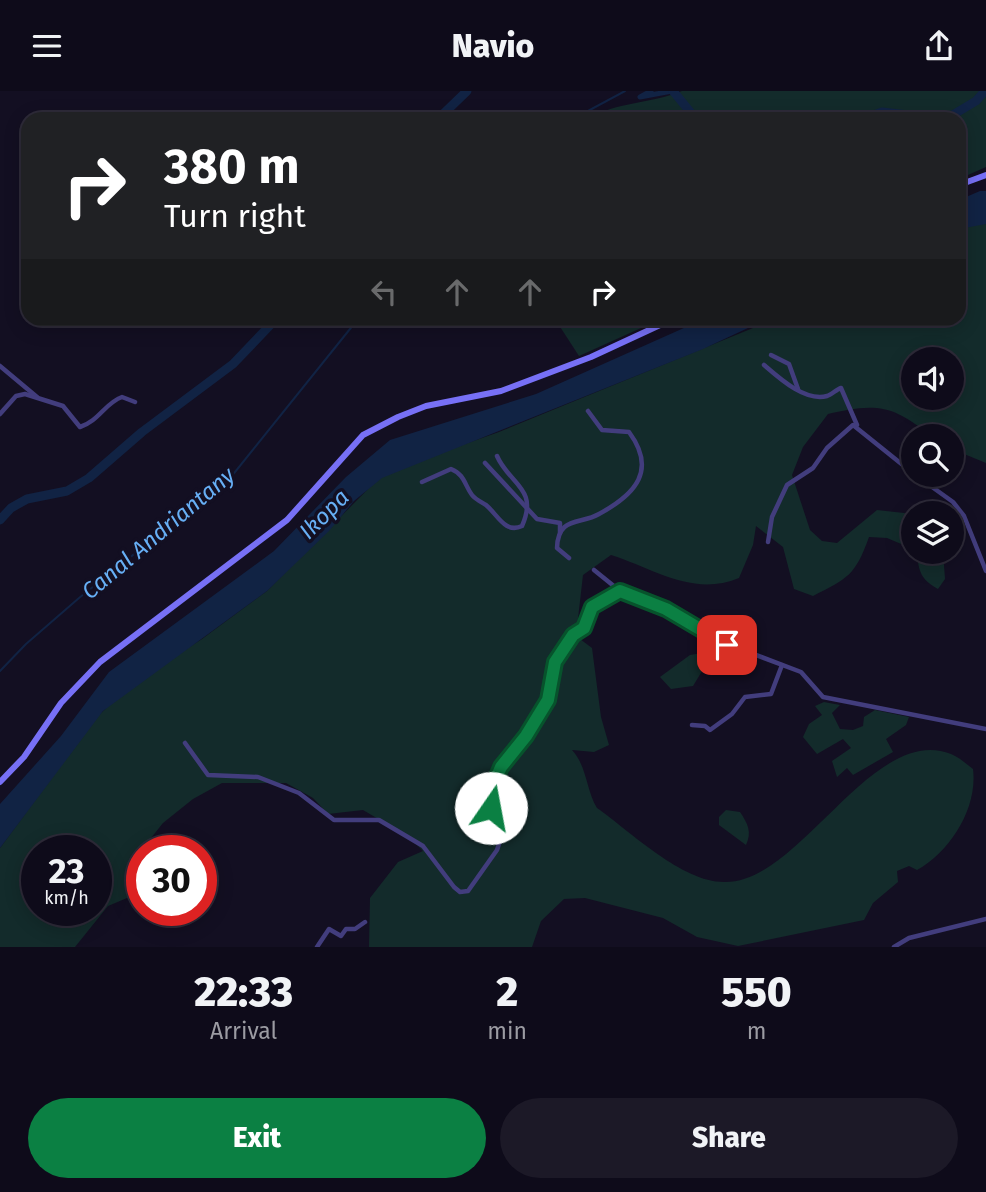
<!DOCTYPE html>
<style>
:root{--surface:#0e0b1a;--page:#1c1927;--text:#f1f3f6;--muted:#9b9ba2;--line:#2e2b39;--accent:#0b8043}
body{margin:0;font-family:"Fira Sans",sans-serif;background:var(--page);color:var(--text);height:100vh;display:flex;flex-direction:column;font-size:26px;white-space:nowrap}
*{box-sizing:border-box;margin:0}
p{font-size:23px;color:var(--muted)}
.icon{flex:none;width:38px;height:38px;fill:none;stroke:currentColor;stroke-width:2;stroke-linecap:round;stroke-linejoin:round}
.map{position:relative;height:856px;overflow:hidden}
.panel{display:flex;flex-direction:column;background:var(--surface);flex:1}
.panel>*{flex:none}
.guide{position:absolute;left:21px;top:21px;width:945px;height:214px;border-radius:21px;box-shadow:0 4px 18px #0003,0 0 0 2px var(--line);background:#202124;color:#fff;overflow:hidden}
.fabs{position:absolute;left:901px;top:256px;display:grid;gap:14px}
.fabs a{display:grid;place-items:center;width:63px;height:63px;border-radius:50%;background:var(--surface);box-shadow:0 4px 18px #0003,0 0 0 2px var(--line);font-size:35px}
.speed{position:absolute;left:21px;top:744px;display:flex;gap:14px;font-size:35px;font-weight:700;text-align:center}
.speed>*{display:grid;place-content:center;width:91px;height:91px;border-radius:50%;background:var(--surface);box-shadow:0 4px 18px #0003,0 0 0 2px var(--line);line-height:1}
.speed small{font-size:18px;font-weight:400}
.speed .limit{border:10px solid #d22;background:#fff;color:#111}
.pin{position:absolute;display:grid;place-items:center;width:60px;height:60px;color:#fff;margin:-30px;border-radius:14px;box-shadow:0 4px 10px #0006}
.me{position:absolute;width:77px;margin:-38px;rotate:12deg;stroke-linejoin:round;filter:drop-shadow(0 0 5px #0008)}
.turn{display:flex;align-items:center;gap:24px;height:147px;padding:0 28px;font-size:32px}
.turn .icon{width:91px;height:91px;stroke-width:2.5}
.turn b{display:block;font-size:49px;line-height:60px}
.lanes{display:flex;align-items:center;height:66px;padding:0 28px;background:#0003;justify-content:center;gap:35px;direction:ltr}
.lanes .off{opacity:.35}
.eta{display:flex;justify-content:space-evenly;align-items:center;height:119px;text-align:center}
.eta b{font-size:42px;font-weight:800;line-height:49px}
.primary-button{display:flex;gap:14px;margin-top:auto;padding:14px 28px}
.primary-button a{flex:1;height:80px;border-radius:42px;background:var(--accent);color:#fff;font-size:28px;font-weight:800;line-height:80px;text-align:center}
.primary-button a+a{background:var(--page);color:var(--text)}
header{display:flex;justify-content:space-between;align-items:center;height:91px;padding:0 28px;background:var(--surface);font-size:32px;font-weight:800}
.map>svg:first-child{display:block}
.green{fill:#132b2b;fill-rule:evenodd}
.water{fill:#112344}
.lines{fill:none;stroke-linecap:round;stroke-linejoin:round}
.stream{stroke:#112344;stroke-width:2}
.canal{stroke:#112344;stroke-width:5}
.river{stroke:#112344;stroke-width:9}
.minor{stroke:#423d7d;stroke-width:4.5}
.secondary{stroke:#7770f6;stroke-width:6}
.route-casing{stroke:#07532c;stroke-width:18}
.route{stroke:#0b8043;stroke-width:12}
.labels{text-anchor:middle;stroke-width:7;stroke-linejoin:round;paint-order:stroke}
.water-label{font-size:23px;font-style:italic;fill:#67aff5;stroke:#130f22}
</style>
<header><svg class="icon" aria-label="menu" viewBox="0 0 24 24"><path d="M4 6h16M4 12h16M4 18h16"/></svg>Navio<svg class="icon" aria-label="share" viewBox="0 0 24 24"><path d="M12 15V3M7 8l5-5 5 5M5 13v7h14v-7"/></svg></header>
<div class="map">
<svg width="986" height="856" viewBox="0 0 986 856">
<rect width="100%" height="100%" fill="#130f22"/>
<g class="green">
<path d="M682,0H986V76L959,88V28H587C616,11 650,13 682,0Z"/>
<path d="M986,128V372L952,358V345C924,345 921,334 898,323C876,312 851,318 828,323L803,356L792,384L810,439L822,450L837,452L877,419L913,423V458L887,447L869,446C855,485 848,487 813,505L794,498L783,456L756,435L753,454L739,487C693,506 655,478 611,464L583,484L576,545L592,557L601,626L609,654L594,661L572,659C587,675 586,699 597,717C631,741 682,791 724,791C800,793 872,632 951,663C959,666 966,673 973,678C978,717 950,761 917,779L909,775L897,780L898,791L873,812L864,829L738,855L697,846L663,827L585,807L564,808L541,830L532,856H369L370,807L398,771L423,760L409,746L363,719L328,723L313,707L286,692H222L193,708L163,732L143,757L141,808L127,807L108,815L75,856H0V757L96,627L129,595L202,548L267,500L375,391L394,378L499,341L775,228H959V135ZM914,268H952V306H914ZM37,760H96V819H37Z"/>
<polygon points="555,228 661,228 579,265"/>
<path d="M917,460H943L945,488L938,498C921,489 918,480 917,460Z"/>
<polygon points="708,561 707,572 693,595 671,598 660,586 690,564"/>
<polygon points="824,611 840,614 832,622 840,638 853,639 863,635 864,626 875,619 909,626 906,634 886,648 893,661 853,684 847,677 837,686 832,670 851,657 843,648 817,663 803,646 809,633 822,624 815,615"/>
<path d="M726,719L740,721C748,733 752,741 746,754L719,734V726Z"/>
</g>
<g class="water">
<polygon points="980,100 986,100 986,133 959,138 959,109"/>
<polygon points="704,228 767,228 703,258 382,387 354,410 329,440 267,500 103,620 0,757 0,713 61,645 109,581 274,460 346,386 390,349 536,303"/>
</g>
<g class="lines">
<g class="stream">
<polyline points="573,28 625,0"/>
<polyline points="0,580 26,553 79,507 231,386 358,228"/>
</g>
<polyline class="canal" points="651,0 640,6 672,0"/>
<g class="river">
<polyline points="673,0 696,28"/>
<polyline points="438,28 467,0"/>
<polyline points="773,28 777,25 795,28"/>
<polyline points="863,28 882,21 943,28"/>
<polyline points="946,28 976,10 985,0"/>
<polyline points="0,429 11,417 27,408 67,400 89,387 142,341 233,273 276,228"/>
</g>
<g class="minor">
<polyline points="771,264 789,273 798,298"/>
<path d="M764,274C779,287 805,311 827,305C831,304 837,298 841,297L857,334"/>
<polyline points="0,275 37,306"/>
<path d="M0,323L16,305L25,303L63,315L80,336C99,330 105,312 122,306L135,311"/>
<polyline points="485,372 537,428 560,432 560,442"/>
<polyline points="914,383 953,411 964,425 986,480"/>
<path d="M422,391L451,378C465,384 464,393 472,404C475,408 481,411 486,414C498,424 505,443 522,435C539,397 509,393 497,365"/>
<polyline points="768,451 772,426 787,394 813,377 827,357 853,334 914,383"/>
<path d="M569,467L557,457C558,425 580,434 599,423C636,403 657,379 629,341L602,339L588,320"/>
<polyline points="594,479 620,500 666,518 727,553 801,581 823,606 986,638"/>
<polyline points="692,634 705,635 710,639 732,623 745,606 771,603 782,574"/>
<polyline points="185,652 208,684 258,686 299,702 334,729 379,729 423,755 454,796 460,801 468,800 497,759 501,747 489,704 496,688 548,609 555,571 573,544 584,537 592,516 620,500"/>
<polyline points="317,856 329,838 341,845 346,838 355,838 365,831"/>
<polyline points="894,856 909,847 986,828"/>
</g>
<g class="secondary">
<polyline points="959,94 986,84"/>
<polyline points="0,691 24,666 61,612 100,571 287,429 363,344 398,326 426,315 501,300 591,266 673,228"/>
</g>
</g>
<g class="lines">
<defs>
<polyline id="route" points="491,717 489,704 501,676 526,645 548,609 555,571 573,544 584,537 592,516 620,500 666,518 727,554"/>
</defs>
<use href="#route" class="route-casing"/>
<use href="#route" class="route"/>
</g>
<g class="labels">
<g class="water-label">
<text transform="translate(324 423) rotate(-45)" y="8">Ikopa</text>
<text transform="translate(158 442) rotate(-40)" y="8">Canal Andriantany</text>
</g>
</g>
</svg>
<div class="fabs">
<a><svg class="icon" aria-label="sound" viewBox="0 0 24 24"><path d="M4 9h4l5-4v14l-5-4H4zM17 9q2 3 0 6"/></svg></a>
<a><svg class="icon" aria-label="search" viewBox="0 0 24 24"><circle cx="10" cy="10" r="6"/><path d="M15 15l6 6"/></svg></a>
<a><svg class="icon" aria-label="layers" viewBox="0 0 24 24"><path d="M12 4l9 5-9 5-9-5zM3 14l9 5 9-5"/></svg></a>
</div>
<div class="speed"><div>23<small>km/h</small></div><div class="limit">30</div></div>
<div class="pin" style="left:727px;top:554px;background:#d93025"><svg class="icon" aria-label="arrive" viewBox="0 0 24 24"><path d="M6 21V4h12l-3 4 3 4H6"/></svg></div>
<svg class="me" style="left:491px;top:717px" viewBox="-20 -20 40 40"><circle r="19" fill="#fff"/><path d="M0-13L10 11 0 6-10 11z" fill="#0b8043"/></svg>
<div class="guide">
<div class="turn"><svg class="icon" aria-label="right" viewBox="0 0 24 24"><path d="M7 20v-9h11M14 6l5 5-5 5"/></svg><div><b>380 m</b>Turn right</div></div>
<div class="lanes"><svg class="icon off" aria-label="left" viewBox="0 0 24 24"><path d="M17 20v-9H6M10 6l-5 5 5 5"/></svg><svg class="icon off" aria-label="ahead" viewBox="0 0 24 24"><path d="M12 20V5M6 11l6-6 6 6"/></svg><svg class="icon off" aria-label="ahead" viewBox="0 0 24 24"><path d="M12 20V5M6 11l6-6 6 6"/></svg><svg class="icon" aria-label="right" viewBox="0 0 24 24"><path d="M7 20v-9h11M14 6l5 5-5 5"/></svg></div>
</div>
</div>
<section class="panel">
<div class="eta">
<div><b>22:33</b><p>Arrival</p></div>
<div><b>2</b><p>min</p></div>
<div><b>550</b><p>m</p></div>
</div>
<div class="primary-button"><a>Exit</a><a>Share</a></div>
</section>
